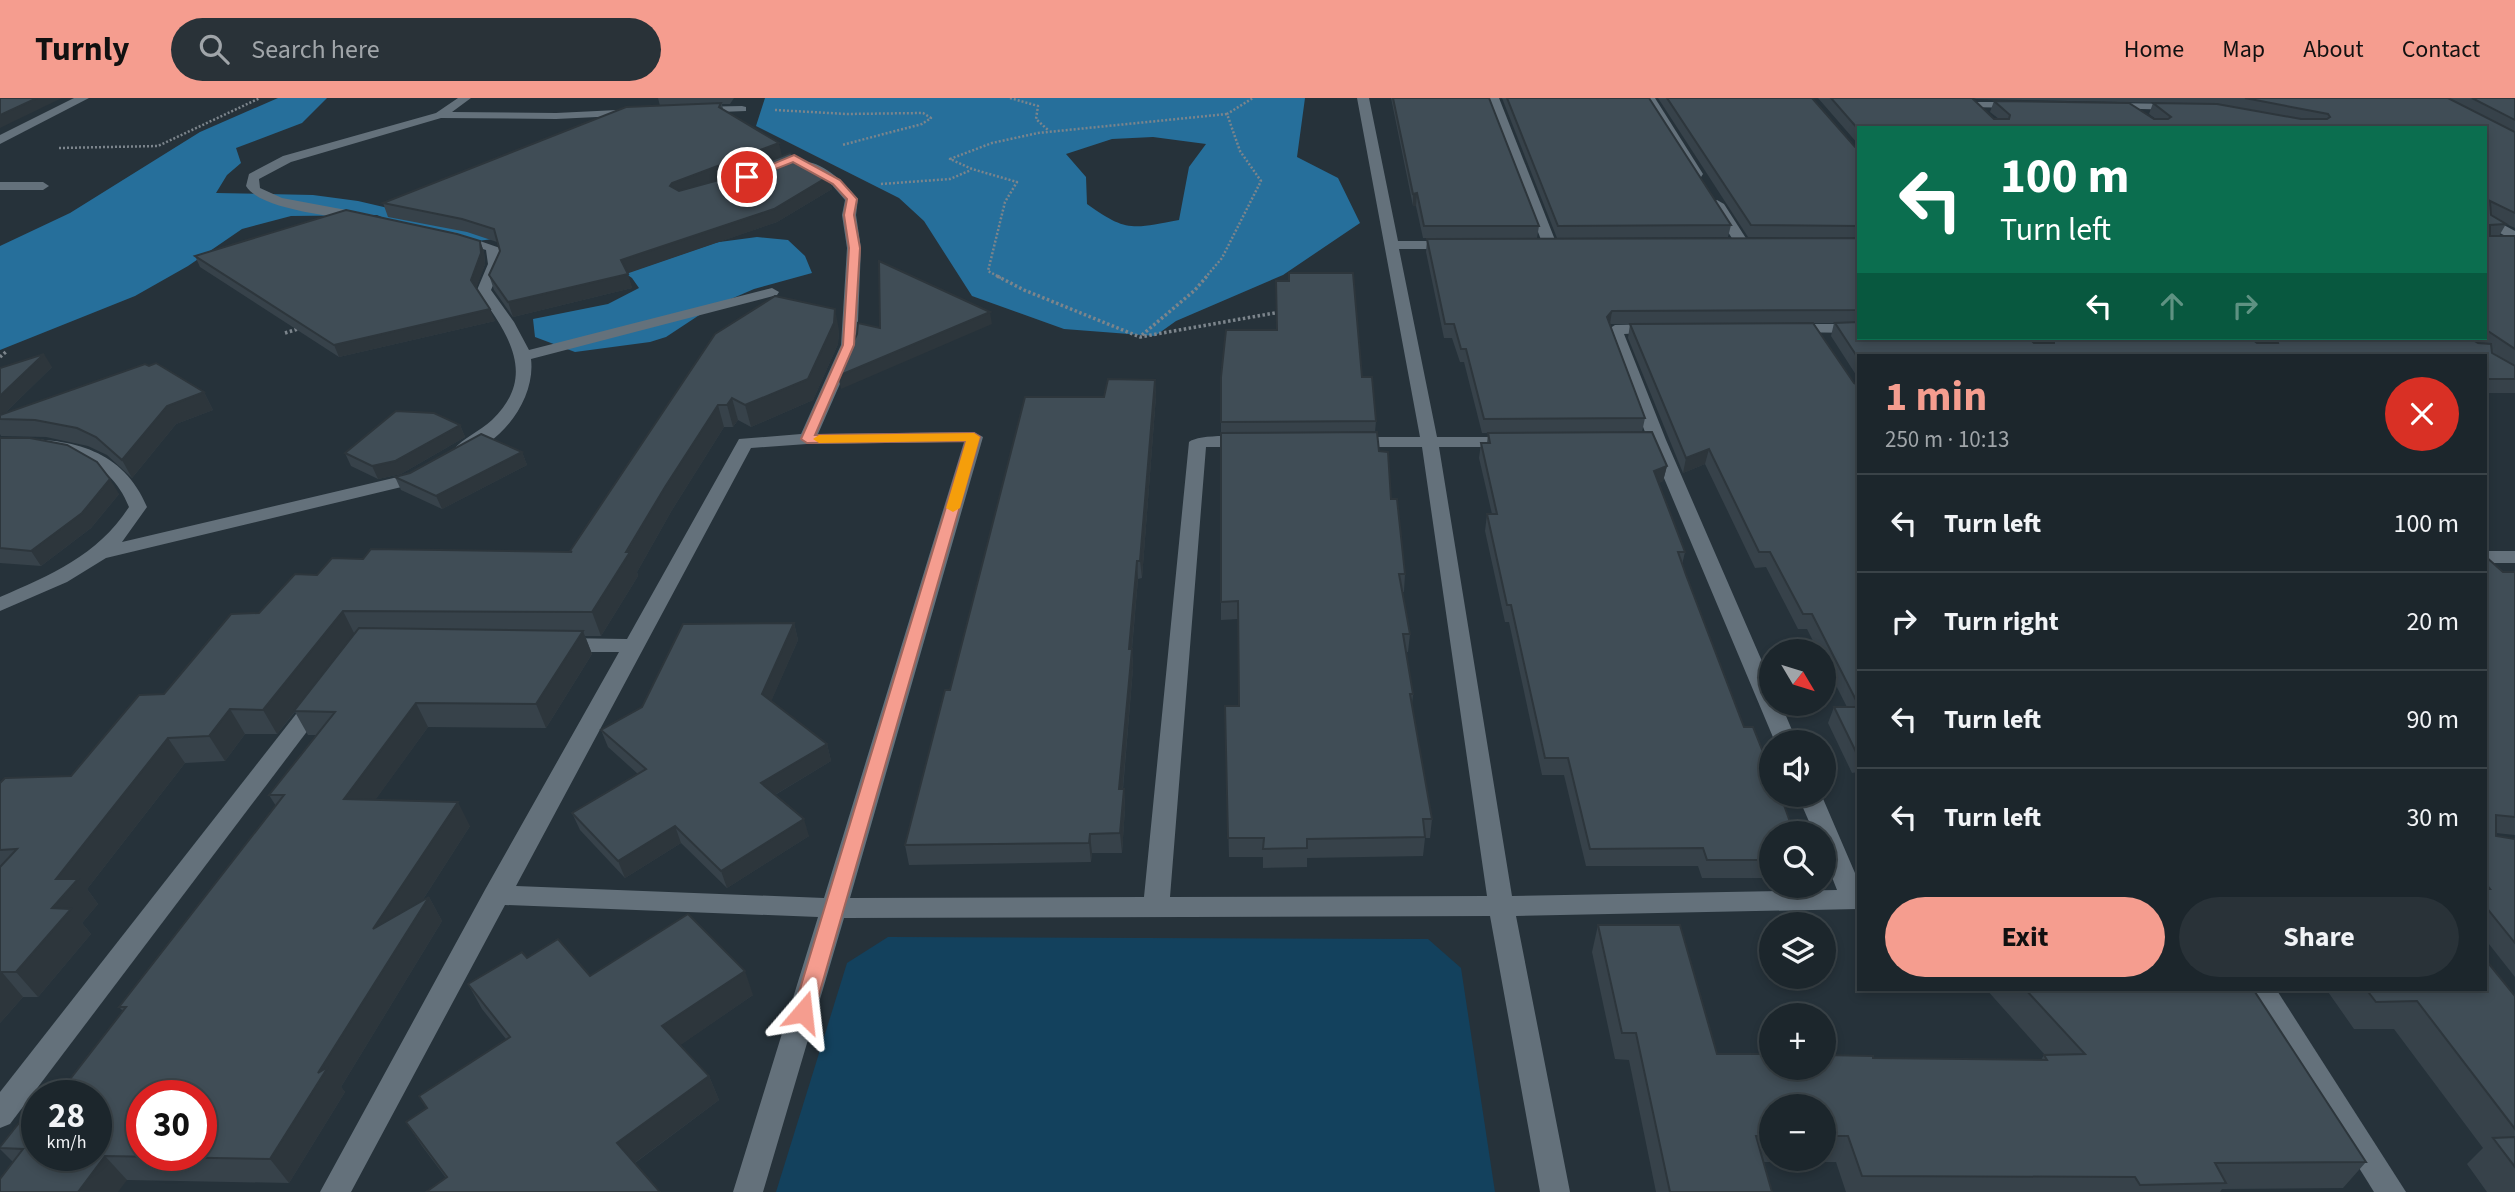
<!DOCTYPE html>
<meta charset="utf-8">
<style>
:root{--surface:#1c262c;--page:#293238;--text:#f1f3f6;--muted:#a0a5a9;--line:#3a4348;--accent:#f59d8f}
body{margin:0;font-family:"Source Sans 3",sans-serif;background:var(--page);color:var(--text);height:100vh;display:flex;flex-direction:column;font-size:26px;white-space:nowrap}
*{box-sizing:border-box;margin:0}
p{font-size:23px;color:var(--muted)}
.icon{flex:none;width:38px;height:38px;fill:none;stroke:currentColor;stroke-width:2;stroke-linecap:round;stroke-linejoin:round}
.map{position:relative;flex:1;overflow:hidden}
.details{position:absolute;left:1857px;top:256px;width:630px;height:637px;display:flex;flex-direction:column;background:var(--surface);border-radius:0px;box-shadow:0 4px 10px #0003,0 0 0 2px var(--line)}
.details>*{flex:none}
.banner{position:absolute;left:1857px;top:28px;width:630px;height:214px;border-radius:0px;box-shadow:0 4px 10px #0003,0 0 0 2px var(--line);background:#0b6e4f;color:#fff;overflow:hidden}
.needle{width:46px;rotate:128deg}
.tools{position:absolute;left:1759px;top:541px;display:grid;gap:14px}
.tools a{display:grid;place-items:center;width:77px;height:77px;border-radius:50%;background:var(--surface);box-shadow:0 4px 10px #0003,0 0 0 2px var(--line);font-size:35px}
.speed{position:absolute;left:21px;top:982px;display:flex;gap:14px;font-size:35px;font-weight:700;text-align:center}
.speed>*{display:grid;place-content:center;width:91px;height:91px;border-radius:50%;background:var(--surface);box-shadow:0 4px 10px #0003,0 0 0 2px var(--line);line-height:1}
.speed small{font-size:18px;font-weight:400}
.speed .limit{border:10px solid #d22;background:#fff;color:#111}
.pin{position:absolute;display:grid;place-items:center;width:60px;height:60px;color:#fff;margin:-30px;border:4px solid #fff;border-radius:50%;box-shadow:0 2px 7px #0007}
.me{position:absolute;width:77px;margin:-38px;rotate:17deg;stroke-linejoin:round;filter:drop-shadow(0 0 5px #0008)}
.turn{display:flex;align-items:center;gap:24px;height:147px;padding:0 28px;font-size:32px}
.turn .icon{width:91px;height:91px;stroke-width:2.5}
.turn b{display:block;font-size:49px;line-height:60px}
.lanes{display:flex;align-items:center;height:66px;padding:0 28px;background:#0003;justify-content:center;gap:35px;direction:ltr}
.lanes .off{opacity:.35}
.round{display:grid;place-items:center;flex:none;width:74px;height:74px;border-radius:37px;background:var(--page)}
.head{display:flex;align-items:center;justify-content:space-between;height:119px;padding:0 28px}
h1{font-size:42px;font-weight:700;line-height:52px;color:var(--accent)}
.primary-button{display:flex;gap:14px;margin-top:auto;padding:14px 28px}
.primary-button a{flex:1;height:80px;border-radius:42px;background:var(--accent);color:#111;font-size:28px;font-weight:700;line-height:80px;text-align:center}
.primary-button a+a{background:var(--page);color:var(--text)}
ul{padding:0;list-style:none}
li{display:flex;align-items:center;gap:21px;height:98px;padding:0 28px;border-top:2px solid var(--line)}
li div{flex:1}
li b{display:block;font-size:26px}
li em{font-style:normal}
header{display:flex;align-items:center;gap:42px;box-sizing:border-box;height:98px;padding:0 35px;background:var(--accent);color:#111}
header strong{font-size:33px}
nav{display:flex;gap:38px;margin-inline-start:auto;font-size:24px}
.search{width:490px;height:63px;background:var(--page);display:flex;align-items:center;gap:18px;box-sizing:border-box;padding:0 24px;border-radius:38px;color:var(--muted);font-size:26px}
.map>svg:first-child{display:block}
.green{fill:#13415d}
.forest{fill:#266f9b;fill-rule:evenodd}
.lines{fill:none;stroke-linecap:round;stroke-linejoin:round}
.path-far1{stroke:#7c858c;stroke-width:2.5;stroke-dasharray:2 2;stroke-linecap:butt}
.path{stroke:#7c858c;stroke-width:3.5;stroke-dasharray:2.5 2.5;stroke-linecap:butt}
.minor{fill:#64717b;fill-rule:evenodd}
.wall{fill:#37424a;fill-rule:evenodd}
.shaded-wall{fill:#2d363c}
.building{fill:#404d56;stroke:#2d363c;stroke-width:2;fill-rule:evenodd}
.route{fill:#f59d8f;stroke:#9f665d;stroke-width:2}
.slow{fill:#f59e0b}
</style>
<header>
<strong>Turnly</strong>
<div class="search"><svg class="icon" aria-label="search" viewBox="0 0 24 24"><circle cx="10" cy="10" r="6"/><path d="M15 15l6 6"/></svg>Search here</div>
<nav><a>Home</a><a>Map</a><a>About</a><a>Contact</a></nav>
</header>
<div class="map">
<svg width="2515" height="1094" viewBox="0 0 2515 1094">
<rect width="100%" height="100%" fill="#26323a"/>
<polygon class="green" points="888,839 1428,841 1461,870 1495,1094 776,1094 847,865"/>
<g class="forest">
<polygon points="278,0 327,0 302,25 236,50 241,65 227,77 216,95 313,97 358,103 435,121 469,133 594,113 653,111 656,147 682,149 757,139 788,142 805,158 812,175 754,191 710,210 666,239 650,244 575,254 535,239 533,221 608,206 639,190 632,180 582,144 560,133 444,147 377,117 291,118 242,131 188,168 135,198 0,252 0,148 70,115 200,34"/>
<path d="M765,0H1305L1297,59L1338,80L1360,125L1283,177L1176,223L1155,238L1064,231L972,198L924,123L899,100L756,28ZM1153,39L1206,46L1189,69L1179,122C1132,131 1126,134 1087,106L1086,79L1066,56L1112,41Z"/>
</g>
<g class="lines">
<g class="path-far1">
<polyline points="1010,0 1038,8 1036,21 1048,32"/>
<polyline points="775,12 847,16 923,15 931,20 922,26 842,47"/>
<polyline points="59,50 158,48 260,0"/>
<polyline points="881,86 950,81 971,72"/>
<polyline points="1001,180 988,173 1005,104 1017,84 972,71 950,61 992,45 1038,35 1227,16"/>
<polyline points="1205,180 1222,160 1261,83 1240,53 1227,16 1253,0"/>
</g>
<g class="path">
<polyline points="997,178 1024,192 1140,239 1280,214"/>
<polyline points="285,235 301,230"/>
<polyline points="1142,237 1195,192 1207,178"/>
<polyline points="0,259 7,253"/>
</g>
<g class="minor">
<polygon points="74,0 89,0 0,46 0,37"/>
<path d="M458,0H471L452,14L556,15L638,11L644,14L638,17L556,21L441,20L291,64L259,81L260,90L282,100L373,117L375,120L368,124C340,119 260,112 246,88L249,76L283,58L436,15Z"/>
<path d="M1357,0H1369L1398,143H1454L1461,147L1454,151H1399L1437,339H1515L1524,344L1515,349H1439L1512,798L1837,792L1824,759V735H1814L1797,696H1821L1858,782V811L1516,818L1570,1094H1540L1490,818L844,820L763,1094H733L818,819L505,807L351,1094H320L486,790L619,554H561L554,552L550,547L554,542L561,540L627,541L739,341L801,336L841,247L847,150L842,117L845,102L832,87L803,70V64C822,62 847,87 858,101L856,117L861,150L857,247L818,336L974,334L983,339L850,800L1144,799L1189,344C1198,336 1249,336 1258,344L1249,349H1206L1170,799L1487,798L1422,349H1351L1342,344L1351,339H1420ZM964,344L824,800L516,788L751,350L807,346Z"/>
<polygon points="1487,0 1499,0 1557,147 1555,150 1550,151 1543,147"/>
<polygon points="1643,0 1655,0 1703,76 1701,79 1693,79"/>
<polygon points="1972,4 2019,4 2025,7 2019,10 1968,9 1968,5"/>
<polygon points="2107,5 2180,6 2186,9 2180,12 2103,10 2101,8"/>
<polygon points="742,8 746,9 746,13 694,15 688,12 694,9"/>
<polygon points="0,84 43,84 49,88 43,92 0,92"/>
<polygon points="1717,102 1724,106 1749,145 1747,148 1742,149 1737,148 1710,106"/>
<polygon points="2485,117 2515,133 2515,143 2485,127"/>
<path d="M454,134L500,150L502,166L491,192L514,224L529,252L772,190L779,194L777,197L531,261C536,300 501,348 462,357L453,352C463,340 480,333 492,322C539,277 507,235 477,192L488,166L486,152L449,141L447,138Z"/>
<polygon points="1657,226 1662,228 1665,231 1662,234 1624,236 1666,342 1771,584 1771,606 1781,606 1797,644 1775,644 1648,342 1607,232 1615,227"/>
<polygon points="1791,226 1858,226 1858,235 1786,234 1783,231 1786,228"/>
<path d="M0,341C62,339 121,346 147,409L122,444L402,378L422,370L431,375L414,386L106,460L67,484L0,513V499C51,477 98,457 129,409C107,353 53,350 0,351Z"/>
<rect x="2485" y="453" width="30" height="12"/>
<polygon points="319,595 327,597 330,602 327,607 10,1026 0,1030 0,994 311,597"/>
<polygon points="2248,891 2276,891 2406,1094 2374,1094"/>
</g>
</g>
<g class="wall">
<polygon points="658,0 734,0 730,6 722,6 723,11 782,58 707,86 829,78 832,91 777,124 627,175 632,190 513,219 494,192 489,177 500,153 497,144 467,134 388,119 383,105 660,8"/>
<polygon points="1391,0 1489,0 1539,128 1537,140 1423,140 1416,108 1413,108"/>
<polygon points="1502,0 1649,0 1731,127 1728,139 1557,140"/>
<polygon points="1658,0 1812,0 1855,49 1858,50 1858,240 2039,245 2034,240 2251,240 2257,245 2259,245 2253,240 2485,240 2485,30 1858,30 1858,46 1818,0 1972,0 1994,21 1999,21 1990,14 1994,3 2154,21 2156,21 2149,16 2153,5 2214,6 1976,1 1973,0 2515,0 2515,130 2506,126 2499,138 2515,138 2515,295 2485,295 2485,257 1858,257 1858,280 1831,238 1834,225 1813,225 1854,285 1858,287 1858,674 1852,675 1828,625 1834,609 1847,609 1824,564 1824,553 1818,553 1807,531 1798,531 1766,469 1755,470 1705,366 1683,375 1628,240 1630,226 1610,226 1645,320 1642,334 1667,368 1663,383 1659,385 1685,454 1682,467 1771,735 1771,780 1702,780 1698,768 1586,768 1564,677 1542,677 1509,524 1505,524 1485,433 1487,416 1492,416 1479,360 1481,345 1487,345 1488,335 1482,335 1464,264 1460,264 1452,240 1444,240 1426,154 1427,141 1845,140 1748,139"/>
<polygon points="480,143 484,154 485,166 476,190 495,223 339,259 200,169 195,158"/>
<polygon points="839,232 838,246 813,302 751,329 738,322 733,329 724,329 672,412 637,474 638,478 601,538 585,538 592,556 546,630 428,629 375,702 470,728 422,803 429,799 442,823 341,989 345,994 289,1085 127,1082 13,1064 0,1051 0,1049 34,1006 37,1057 123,913 119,909 276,708 269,697 316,637 308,637 295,614 277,636 245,636 225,663 185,665 87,791 98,806 82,825 91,836 38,899 23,899 0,925 0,685 71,678 259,515 317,477 363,461 570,454 715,236"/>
<polygon points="52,269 5,315 204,294 213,312 176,326 132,380 107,357 88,348 46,339 1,338 0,336 0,270"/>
<polygon points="1221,279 1362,279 1376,323 1375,334 1391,401 1405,476 1404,494 1402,494 1410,536 1408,554 1406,554 1413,596 1412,607 1432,721 1430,740 1425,740 1423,758 1307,760 1307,769 1263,770 1263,759 1229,759 1225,608 1239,608 1238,521 1221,522"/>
<polygon points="1155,282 1156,298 1142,480 1138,481 1132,551 1133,570 1123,691 1124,691 1125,710 1122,755 1092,755 1091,764 909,767 905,747 1104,299"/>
<polygon points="460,327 465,339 401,376 378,381 351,368 345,355"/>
<polygon points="0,340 119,396 91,430 41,468 0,465"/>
<polygon points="522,354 527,367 442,411 401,392 395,379"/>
<polygon points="2485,458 2503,474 2515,474 2515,737 2496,735 2496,738 2515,741 2515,879 2485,841"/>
<polygon points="794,525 798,542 771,603 827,646 831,663 775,697 809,738 727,790 681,745 625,780 580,732 572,715 638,676 608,649 601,632"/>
<path d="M1598,827L1717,956L1873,960L2041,962L2044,957H2045L1986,891H2253L2366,1064L2343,1090L2222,1091L2220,1094H1846L1836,1064H1764L1772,1094H1656L1629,962L1615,961L1592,854ZM1771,1008H1824V1060H1771Z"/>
<polygon points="527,860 590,878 753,897 680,947 709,978 719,1002 635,1065 446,1080 422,1048 406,1024 427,1010 506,941 482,911 468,886"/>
<polygon points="2326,891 2485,891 2515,898 2515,1094 2487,1094 2467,1066 2483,1050 2394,931 2354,931"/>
</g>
<g class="shaded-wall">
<polygon points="37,0 62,0 0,30 0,17"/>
<polygon points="779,45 782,58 675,98 670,88 672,85"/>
<polygon points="829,78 832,91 777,124 626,176 621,162"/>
<polygon points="1417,95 1416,108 1413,108 1413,96"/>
<polygon points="480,143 484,154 485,166 475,194 471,182"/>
<polygon points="628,176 632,190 513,219 508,204"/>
<polygon points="490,211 495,223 339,259 334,247"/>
<polygon points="835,211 839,232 838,246 813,302 751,329 745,307"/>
<polygon points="1612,213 1610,226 1605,233 1607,219"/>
<polygon points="990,214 992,226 841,291 838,278"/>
<polygon points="44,256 52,269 0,320 0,298"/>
<polygon points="1155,282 1156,298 1142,480 1140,463"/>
<polygon points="204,294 213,312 176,326 132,380 122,362 167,308"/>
<polygon points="732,300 738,322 733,329 727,307"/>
<polygon points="718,307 724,329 672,412 637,474 638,478 601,538 592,514 665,389"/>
<polygon points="460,327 465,339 401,376 378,381 372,368"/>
<polygon points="1709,351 1705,366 1683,375 1686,360"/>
<polygon points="522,354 527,367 442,411 436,398"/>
<polygon points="1667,368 1663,383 1651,389 1654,373"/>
<polygon points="110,381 119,396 91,430 41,468 31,453"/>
<polygon points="1137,463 1138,481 1131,559 1132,551 1133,570 1121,710 1119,691 1129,551"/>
<polygon points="343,513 355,537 277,636 263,612"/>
<polygon points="794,525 798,542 767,613 762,596"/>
<polygon points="583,533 592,556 546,630 536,606"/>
<polygon points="416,605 428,629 358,726 344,701"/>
<polygon points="230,611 245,636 225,663 209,638"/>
<polygon points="168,640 185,665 87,791 98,806 82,825 91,836 38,899 16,874 52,810 56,781"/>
<polygon points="827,646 831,663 766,702 761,685"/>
<polygon points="1124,691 1125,710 1122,755 1120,735"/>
<polygon points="458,704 470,728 388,856 373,831"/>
<polygon points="804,721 809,738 727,790 721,773"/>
<polygon points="675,728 681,745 625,780 618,763"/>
<polygon points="1090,736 1092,755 1091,764 1089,745"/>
<polygon points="429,799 442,823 341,989 345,994 289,1085 270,1061 318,975"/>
<polygon points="1,873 23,899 0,925 0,874"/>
<polygon points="745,873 753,897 672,953 662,928"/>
<polygon points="709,978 719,1002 629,1069 617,1045"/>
<polygon points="105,1058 127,1082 118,1094 78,1094"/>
</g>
<g class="building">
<polygon points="0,0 37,0 0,17"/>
<polygon points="1393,0 1489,0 1539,128 1424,128 1417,95 1413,96"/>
<polygon points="1507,0 1649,0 1731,127 1558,128"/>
<polygon points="1667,0 1812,0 1855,49 1858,50 1858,128 1751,127"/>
<polygon points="1831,0 1972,0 1994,21 2009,21 2010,17 1994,3 2129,5 2154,21 2168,21 2171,19 2153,5 2217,6 2301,21 2327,21 2330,19 2328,16 2245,0 2448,0 2515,34 2515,115 2490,103 2491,117 2506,126 2490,127 2490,138 2515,138 2515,251 2485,231 2485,30 1858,30 1858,31"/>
<polygon points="2472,0 2515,0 2515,22"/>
<polygon points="721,5 719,9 779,45 672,85 670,88 679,93 726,80 790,55 829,78 774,111 621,162 628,176 508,204 489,177 500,153 494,131 462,121 383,105 626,9"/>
<polygon points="346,112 457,136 480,143 481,155 471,182 490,211 334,247 195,158"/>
<polygon points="1858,140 1858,212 1612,213 1607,219 1645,320 1484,321 1466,251 1461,251 1454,226 1445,226 1427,141"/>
<polygon points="879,163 990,214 838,278 857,236 858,225 880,230"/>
<polygon points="1289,175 1353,175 1362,279 1372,279 1376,323 1221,324 1221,279 1226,232 1277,232 1276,183 1289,183"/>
<polygon points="775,198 835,211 834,225 808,281 745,307 732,300 727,307 718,307 665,389 626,454 630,454 592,514 343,513 263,612 230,611 209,638 168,640 56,781 78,781 52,810 71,811 16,874 0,874 0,769 17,751 0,752 0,685 5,680 71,678 139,597 164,596 231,516 259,515 295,476 317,477 332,460 363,461 371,451 572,454 570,453 715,236"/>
<polygon points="1858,224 1858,240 2029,240 2034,245 2054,245 2054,242 2052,240 2251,240 2257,245 2278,245 2277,241 2275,240 2470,240 2478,245 2491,246 2492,255 2515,268 2515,281 2485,281 2485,257 1858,257 1858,260 1835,225"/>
<polygon points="1813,225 1854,285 1858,287 1858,606 1812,516 1803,516 1770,454 1759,454 1709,351 1686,360 1630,226"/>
<polygon points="44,256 0,298 0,270"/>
<polygon points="156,265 204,294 167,308 122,362 96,339 77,330 35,322 0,321 0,317 145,266 149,268"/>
<polygon points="1108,281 1155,282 1140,463 1137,463 1129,551 1132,551 1119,691 1124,691 1120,735 1090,736 1089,745 905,747 945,592 950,592 1025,299 1104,299"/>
<polygon points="396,313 434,315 460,327 395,363 372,368 345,355"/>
<polygon points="1377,334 1379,353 1388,354 1391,401 1397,401 1405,476 1399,476 1410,536 1403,536 1413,596 1410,596 1432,721 1423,721 1425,739 1307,741 1307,750 1263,751 1264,740 1228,740 1225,608 1239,608 1238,503 1221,504 1221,335"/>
<polygon points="1652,334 1667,368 1654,373 1685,454 1678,454 1686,477 1744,629 1753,629 1771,674 1771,696 1780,696 1794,735 1771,735 1771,762 1707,762 1703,750 1590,751 1568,660 1545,660 1511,507 1507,507 1487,416 1497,416 1481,345 1490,345 1488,335"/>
<polygon points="481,336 522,354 436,398 395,379 410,375"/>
<polygon points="0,340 30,340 67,347 97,364 110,381 82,415 31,453 0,450"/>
<polygon points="2485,458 2503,474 2515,474 2515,719 2496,717 2496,738 2515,741 2515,845 2485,808 2485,791 2490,791 2485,785"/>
<polygon points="794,525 762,596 827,646 761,685 804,721 721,773 675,728 618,763 572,715 646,671 601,632 642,609 683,526"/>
<path d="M359,530L583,533L536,606L416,605L344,701L458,704L373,831L429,799L318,975L328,969L270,1061L105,1058L78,1094H0V1081L23,1051L0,1050V1049L34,1006H37V1057H96V998H57L126,909H119L284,697H269L335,614L294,613ZM142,998H201V1057H142Z"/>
<polygon points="1834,609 1858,609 1858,658"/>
<polygon points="688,816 745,873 662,928 709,978 617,1045 660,1094 426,1094 447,1079 406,1024 427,1010 419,998 510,939 468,886 522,854 527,860 558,841 590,878"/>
<polygon points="1598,827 1680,827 1717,956 1771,956 1771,970 1824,970 1824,957 1873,958 1873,960 2047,962 2044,957 2085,956 2025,891 2253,891 2366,1064 2215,1065 2226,1085 2140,1087 2135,1079 1862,1078 1848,1038 1824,1038 1824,1008 1771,1008 1771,1038 1756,1038 1772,1094 1670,1094 1636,935 1622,935"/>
<polygon points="2485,861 2515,898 2515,1031 2417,903 2376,904 2366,891 2485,891"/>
<polygon points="2515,1039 2515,1069 2493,1040"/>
</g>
<polygon class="route" points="794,57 840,82 857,101 854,117 860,150 854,247 815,337 974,335 980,339 814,914 810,920 803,922 796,920 793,914 966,343 807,345 801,341 843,247 849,150 844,117 847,101 833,86 793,64 750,81 742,79"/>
<polygon class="slow" points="974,335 980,339 960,410 953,414 946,410 966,343 819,345 813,341 819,337"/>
</svg>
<div class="tools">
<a><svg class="needle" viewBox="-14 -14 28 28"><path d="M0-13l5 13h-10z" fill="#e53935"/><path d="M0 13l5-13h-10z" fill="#a0a5a9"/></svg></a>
<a><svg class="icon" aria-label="sound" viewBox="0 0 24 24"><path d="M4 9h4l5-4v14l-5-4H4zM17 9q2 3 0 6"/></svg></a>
<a><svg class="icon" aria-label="search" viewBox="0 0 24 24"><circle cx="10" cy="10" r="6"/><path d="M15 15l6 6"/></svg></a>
<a><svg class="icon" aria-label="layers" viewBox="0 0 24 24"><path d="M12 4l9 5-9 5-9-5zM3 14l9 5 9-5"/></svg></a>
<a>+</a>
<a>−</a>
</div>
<div class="speed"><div>28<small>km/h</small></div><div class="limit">30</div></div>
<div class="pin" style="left:747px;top:79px;background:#d93025"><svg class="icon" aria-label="arrive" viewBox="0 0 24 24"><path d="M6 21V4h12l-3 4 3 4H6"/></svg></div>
<svg class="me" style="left:803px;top:914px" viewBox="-20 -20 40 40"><path d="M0-17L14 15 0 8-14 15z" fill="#f59d8f" stroke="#fff" stroke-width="4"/></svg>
<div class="banner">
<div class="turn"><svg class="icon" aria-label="left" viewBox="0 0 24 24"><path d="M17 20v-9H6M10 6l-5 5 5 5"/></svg><div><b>100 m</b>Turn left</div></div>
<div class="lanes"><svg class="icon" aria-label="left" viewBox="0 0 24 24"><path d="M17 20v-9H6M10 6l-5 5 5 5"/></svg><svg class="icon off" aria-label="ahead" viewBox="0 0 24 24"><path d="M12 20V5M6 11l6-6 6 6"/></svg><svg class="icon off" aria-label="right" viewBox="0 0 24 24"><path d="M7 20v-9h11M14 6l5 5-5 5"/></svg></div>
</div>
<section class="details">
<div class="head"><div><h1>1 min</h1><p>250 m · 10:13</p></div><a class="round" style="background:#d93025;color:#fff"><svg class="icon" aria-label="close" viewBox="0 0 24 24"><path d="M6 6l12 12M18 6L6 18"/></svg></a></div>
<ul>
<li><svg class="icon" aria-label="left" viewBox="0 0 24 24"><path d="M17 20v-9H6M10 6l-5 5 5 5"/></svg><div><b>Turn left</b></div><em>100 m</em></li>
<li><svg class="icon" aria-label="right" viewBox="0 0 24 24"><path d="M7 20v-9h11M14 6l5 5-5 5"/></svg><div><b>Turn right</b></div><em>20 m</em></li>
<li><svg class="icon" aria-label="left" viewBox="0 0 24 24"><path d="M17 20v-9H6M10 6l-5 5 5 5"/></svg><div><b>Turn left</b></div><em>90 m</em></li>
<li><svg class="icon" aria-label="left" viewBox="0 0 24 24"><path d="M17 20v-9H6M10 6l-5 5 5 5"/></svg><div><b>Turn left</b></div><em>30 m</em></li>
</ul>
<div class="primary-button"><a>Exit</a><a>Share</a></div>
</section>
</div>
